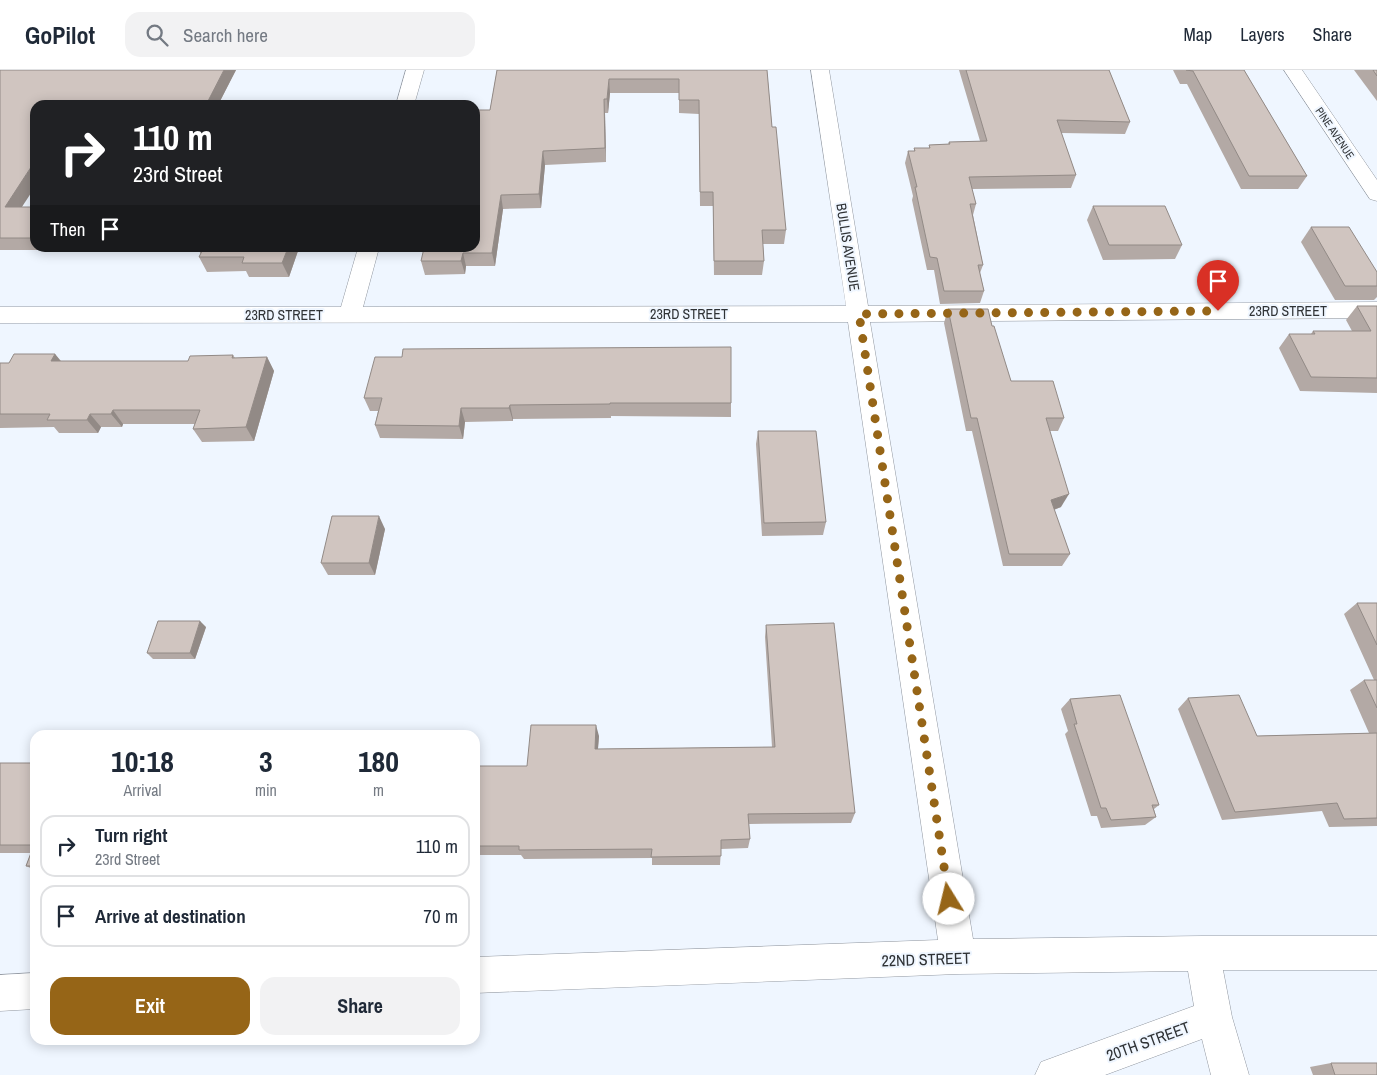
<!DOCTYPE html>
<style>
:root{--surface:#fff;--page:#f2f2f3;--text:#1f2937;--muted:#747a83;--line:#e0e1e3;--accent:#966517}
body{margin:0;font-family:"Archivo Narrow",sans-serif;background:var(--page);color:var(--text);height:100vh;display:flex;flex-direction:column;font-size:19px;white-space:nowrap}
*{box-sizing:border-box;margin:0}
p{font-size:16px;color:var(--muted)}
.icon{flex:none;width:28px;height:28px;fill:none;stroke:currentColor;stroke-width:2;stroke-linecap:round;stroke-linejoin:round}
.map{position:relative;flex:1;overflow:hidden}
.details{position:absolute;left:30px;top:660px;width:450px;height:315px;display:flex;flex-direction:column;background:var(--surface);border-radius:15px;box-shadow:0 2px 12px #0003}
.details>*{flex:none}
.top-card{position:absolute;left:30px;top:30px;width:450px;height:152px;border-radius:15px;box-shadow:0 2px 12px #0003;background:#202124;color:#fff;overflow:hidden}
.pin{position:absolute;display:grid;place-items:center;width:42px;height:42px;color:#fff;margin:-51px -21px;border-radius:50% 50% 50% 0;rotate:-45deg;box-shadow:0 0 5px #0007}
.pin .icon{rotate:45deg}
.me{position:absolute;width:55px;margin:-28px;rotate:351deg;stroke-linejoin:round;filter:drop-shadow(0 0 4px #0008)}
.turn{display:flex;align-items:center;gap:18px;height:105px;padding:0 20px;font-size:22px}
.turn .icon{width:65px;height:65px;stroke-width:2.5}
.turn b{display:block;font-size:35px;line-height:42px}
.then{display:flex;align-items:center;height:48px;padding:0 20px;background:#0003;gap:10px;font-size:19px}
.eta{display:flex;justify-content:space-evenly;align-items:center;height:85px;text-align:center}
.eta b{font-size:30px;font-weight:800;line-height:35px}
.primary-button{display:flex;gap:10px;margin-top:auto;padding:10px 20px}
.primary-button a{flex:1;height:58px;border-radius:15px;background:var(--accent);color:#fff;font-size:20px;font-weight:800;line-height:58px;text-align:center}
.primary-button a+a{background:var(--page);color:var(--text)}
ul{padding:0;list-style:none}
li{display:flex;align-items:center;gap:15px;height:62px;margin:0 10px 8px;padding:0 10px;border:2px solid var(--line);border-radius:15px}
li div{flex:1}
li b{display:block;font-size:19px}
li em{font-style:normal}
header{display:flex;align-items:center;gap:30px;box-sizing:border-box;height:70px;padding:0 25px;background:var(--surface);border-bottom:1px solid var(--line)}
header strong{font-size:24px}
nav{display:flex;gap:28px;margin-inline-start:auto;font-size:18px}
.search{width:350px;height:45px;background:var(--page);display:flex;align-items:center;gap:12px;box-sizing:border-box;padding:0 18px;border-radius:15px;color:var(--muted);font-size:19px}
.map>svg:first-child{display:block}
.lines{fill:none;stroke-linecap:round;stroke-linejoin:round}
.minor-casing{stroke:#90969f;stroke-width:1}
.minor{fill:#fff;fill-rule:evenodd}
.wall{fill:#b3a9a5}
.shaded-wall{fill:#928a86}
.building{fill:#d0c5c0;stroke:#928a86}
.route{stroke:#966517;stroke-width:9;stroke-dasharray:0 16.2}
.labels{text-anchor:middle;stroke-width:4;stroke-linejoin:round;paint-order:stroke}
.far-street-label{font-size:11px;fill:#2f3235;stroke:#eff6ff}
.street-label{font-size:14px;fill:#2f3235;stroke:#eff6ff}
.near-street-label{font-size:16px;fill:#2f3235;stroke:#eff6ff}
</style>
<header>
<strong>GoPilot</strong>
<div class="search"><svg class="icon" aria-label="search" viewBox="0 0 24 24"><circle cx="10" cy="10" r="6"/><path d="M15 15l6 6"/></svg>Search here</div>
<nav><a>Map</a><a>Layers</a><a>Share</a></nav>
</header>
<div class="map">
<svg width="1377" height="1005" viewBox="0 0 1377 1005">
<rect width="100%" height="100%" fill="#eff6ff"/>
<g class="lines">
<defs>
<g id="minor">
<polygon points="406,0 424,0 414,35 396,35"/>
<polygon points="811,0 829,0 868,236 1377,232 1377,248 870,252 973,869 1202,866 1377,866 1377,900 1223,900 1232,947 1249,1005 1211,1005 1202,969 1105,1005 1035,1005 1041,992 1194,936 1188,901 958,904 475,923 475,887 938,870 848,252 0,253 0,237 341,237 358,178 379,178 363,237 846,236"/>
<polygon points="1284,0 1302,0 1377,110 1377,131 1370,129"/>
<polygon points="35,903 35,939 0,941 0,905"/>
</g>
</defs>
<use href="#minor" class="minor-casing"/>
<use href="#minor" class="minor"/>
</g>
<g class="wall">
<polygon points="0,0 236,0 218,35 35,35 22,137 35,137 35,178 64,178 62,180 0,180"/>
<polygon points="497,0 767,0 772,57 786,160 784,174 763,174 764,191 762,205 714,205 713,136 700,136 699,44 679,43 679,23 610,23 608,43 605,43 606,92 545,95 541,138 503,139 495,196 466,196 465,204 425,205 421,191 490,40"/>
<polygon points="959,0 1109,0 1130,52 1125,64 1061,63 1076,105 1071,118 972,119 976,134 973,145 983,195 980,203 984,221 980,233 940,234 934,200 927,200 912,130 913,126 905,93 908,81 914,81 914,78 929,78 929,75 948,74 949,72 980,71"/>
<polygon points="1173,0 1244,0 1307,106 1298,119 1241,119 1187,14 1180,14"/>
<polygon points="1354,0 1377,0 1377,31"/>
<polygon points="1093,136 1182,175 1175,189 1103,190 1087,150"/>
<polygon points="1311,157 1377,202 1377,227 1374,230 1335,230 1301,172"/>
<polygon points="201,178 299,178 289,207 249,207 246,201 207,202 199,187 201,184 199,181"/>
<polygon points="1357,236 1377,236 1377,323 1300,321 1279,278 1289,264 1311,264 1313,261 1352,261 1346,250"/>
<polygon points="948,239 992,256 1011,311 1064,348 1058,361 1050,361 1061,437 1054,440 1070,484 1062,496 1003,496 972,361 966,361 944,253"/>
<polygon points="55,284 61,291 188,291 233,285 235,288 267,287 274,301 254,371 202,372 193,359 195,354 123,354 122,357 101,357 98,363 59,363 54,357 0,358 0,293 9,293"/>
<polygon points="364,328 731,333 731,347 611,346 611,348 513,349 513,351 465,352 463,369 380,368 375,355 378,341 370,341"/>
<polygon points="758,361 826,452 823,465 762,466 756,374"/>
<polygon points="385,459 375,505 328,505 321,493"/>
<polygon points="1357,533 1377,533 1377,756 1329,757 1322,741 1222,750 1178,639 1188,628 1257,666 1369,663 1350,620 1364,610 1374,610 1344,544"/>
<polygon points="766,555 855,743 851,753 749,754 750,769 748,778 721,779 720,795 652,795 652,788 524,789 521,785 475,785 475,696 527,696 599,666 598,679 772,677 765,567"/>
<polygon points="206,557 195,589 153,589 147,583"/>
<polygon points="1070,629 1159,735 1154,739 1156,747 1145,755 1101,758 1097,746 1091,746 1065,664 1068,661 1061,639"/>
<polygon points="0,693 35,693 35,800 26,796 31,783 0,783"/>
<polygon points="1331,993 1377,1005 1313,1005 1310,997"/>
</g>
<g class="shaded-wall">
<polygon points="224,0 236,0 218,35 208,35 207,33"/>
<polygon points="609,9 610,23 608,43 607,29"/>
<polygon points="604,29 605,43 606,92 605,78"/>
<polygon points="543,81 545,95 541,138 539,124"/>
<polygon points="35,91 35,117 14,149 5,137"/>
<polygon points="501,125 503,139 495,196 492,183"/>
<polygon points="288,178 299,178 289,207 282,193"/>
<polygon points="463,183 466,196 465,204 461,191"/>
<polygon points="55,284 66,298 51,291"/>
<polygon points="267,287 274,301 254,371 246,357"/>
<polygon points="510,335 513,349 513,351 509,338"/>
<polygon points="461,338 465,352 463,369 459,356"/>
<polygon points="113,340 123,354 122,357 111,344"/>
<polygon points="90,344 101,357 98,363 87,350"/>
<polygon points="1069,424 1061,437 1044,443 1051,430"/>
<polygon points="379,446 385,459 375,505 369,493"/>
<polygon points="200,551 206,557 195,589 190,583"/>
<polygon points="596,655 599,666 597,689 595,679"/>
</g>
<g class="building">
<polygon points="0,0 224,0 207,33 35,35 35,91 5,137 35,137 35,168 0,168"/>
<polygon points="497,0 767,0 772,57 776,57 786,160 762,160 764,191 714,191 713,122 700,122 699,30 679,30 679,9 609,9 607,29 604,29 605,78 543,81 539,124 501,125 492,183 463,183 461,191 421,191 424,178 475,178 475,40 490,40"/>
<polygon points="966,0 1109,0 1130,52 1057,50 1076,105 969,107 976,134 970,134 983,195 978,195 984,221 944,221 937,188 930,187 915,117 917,117 908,81 915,81 914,78 930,78 929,75 950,74 949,72 987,71"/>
<polygon points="1186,0 1244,0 1307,106 1249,106 1193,1"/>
<polygon points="1373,0 1377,0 1377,6"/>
<polygon points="1093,136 1165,136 1182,175 1109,175"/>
<polygon points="1311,157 1349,157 1377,202 1377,216 1345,216"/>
<polygon points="201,178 288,178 282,193 242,193 244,187 199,187 202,181 199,181"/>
<polygon points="1357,236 1377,236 1377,308 1311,307 1289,264 1315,264 1313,261 1371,261"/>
<polygon points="948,239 988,239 992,256 994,256 1011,311 1053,311 1064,348 1046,348 1069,424 1051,430 1070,484 1009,484 977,348 971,348"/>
<polygon points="731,277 731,333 610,333 610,334 510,335 509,338 461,338 459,356 375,355 382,328 364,328 375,287 402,287 403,279"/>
<polygon points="14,284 55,284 51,291 188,291 190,286 233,285 232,288 267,287 246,357 193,359 200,340 113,340 111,344 90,344 87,350 47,350 50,344 0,344 0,293 9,293"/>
<polygon points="758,361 816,361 826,452 764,453"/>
<polygon points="332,446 379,446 369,493 321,493"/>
<polygon points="1357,533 1377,533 1377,575"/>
<polygon points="158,551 200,551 190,583 147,583"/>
<polygon points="834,553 855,743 748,744 750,769 721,770 721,786 651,787 652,779 519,780 519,776 475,776 475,696 527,696 531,655 596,655 595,679 775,677 766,555"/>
<polygon points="1364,610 1377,610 1377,638"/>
<polygon points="1120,625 1159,735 1152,735 1156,747 1111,750 1106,738 1101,738 1074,654 1077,654 1070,629"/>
<polygon points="1239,625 1257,666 1377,663 1377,748 1344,749 1337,733 1235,742 1188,628"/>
<polygon points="0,693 35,693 35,796 26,796 34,775 0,775"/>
<polygon points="1331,993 1377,993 1377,1005 1335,1005"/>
</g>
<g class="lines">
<polyline class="route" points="949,829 859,244 1218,241"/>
</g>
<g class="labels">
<g class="far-street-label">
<text transform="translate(1335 63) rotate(56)" y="4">PINE AVENUE</text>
</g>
<g class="street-label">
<text transform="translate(848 177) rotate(81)" y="5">BULLIS AVENUE</text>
<text x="1288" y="246">23RD STREET</text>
<text x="689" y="249">23RD STREET</text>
<text x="284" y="250">23RD STREET</text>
</g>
<g class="near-street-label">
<text transform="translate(926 889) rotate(-2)" y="6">22ND STREET</text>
<text transform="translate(1148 971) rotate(-20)" y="6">20TH STREET</text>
</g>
</g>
</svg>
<div class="pin" style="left:1218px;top:241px;background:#d93025"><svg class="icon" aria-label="arrive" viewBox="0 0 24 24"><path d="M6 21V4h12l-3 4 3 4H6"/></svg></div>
<svg class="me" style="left:949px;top:829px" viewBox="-20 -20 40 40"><circle r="19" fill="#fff"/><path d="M0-13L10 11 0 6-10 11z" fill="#966517"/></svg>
<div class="top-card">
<div class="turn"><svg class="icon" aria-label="right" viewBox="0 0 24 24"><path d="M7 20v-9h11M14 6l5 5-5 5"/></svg><div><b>110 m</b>23rd Street</div></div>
<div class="then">Then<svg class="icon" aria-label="arrive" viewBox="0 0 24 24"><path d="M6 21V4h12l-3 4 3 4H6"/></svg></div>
</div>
<section class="details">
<div class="eta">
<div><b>10:18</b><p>Arrival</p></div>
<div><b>3</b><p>min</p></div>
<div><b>180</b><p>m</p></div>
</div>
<ul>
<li><svg class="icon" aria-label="right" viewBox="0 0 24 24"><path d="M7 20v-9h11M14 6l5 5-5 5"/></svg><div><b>Turn right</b><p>23rd Street</p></div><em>110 m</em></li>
<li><svg class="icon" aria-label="arrive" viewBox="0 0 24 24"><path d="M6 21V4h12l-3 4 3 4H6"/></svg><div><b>Arrive at destination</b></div><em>70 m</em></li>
</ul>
<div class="primary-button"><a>Exit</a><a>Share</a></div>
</section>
</div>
